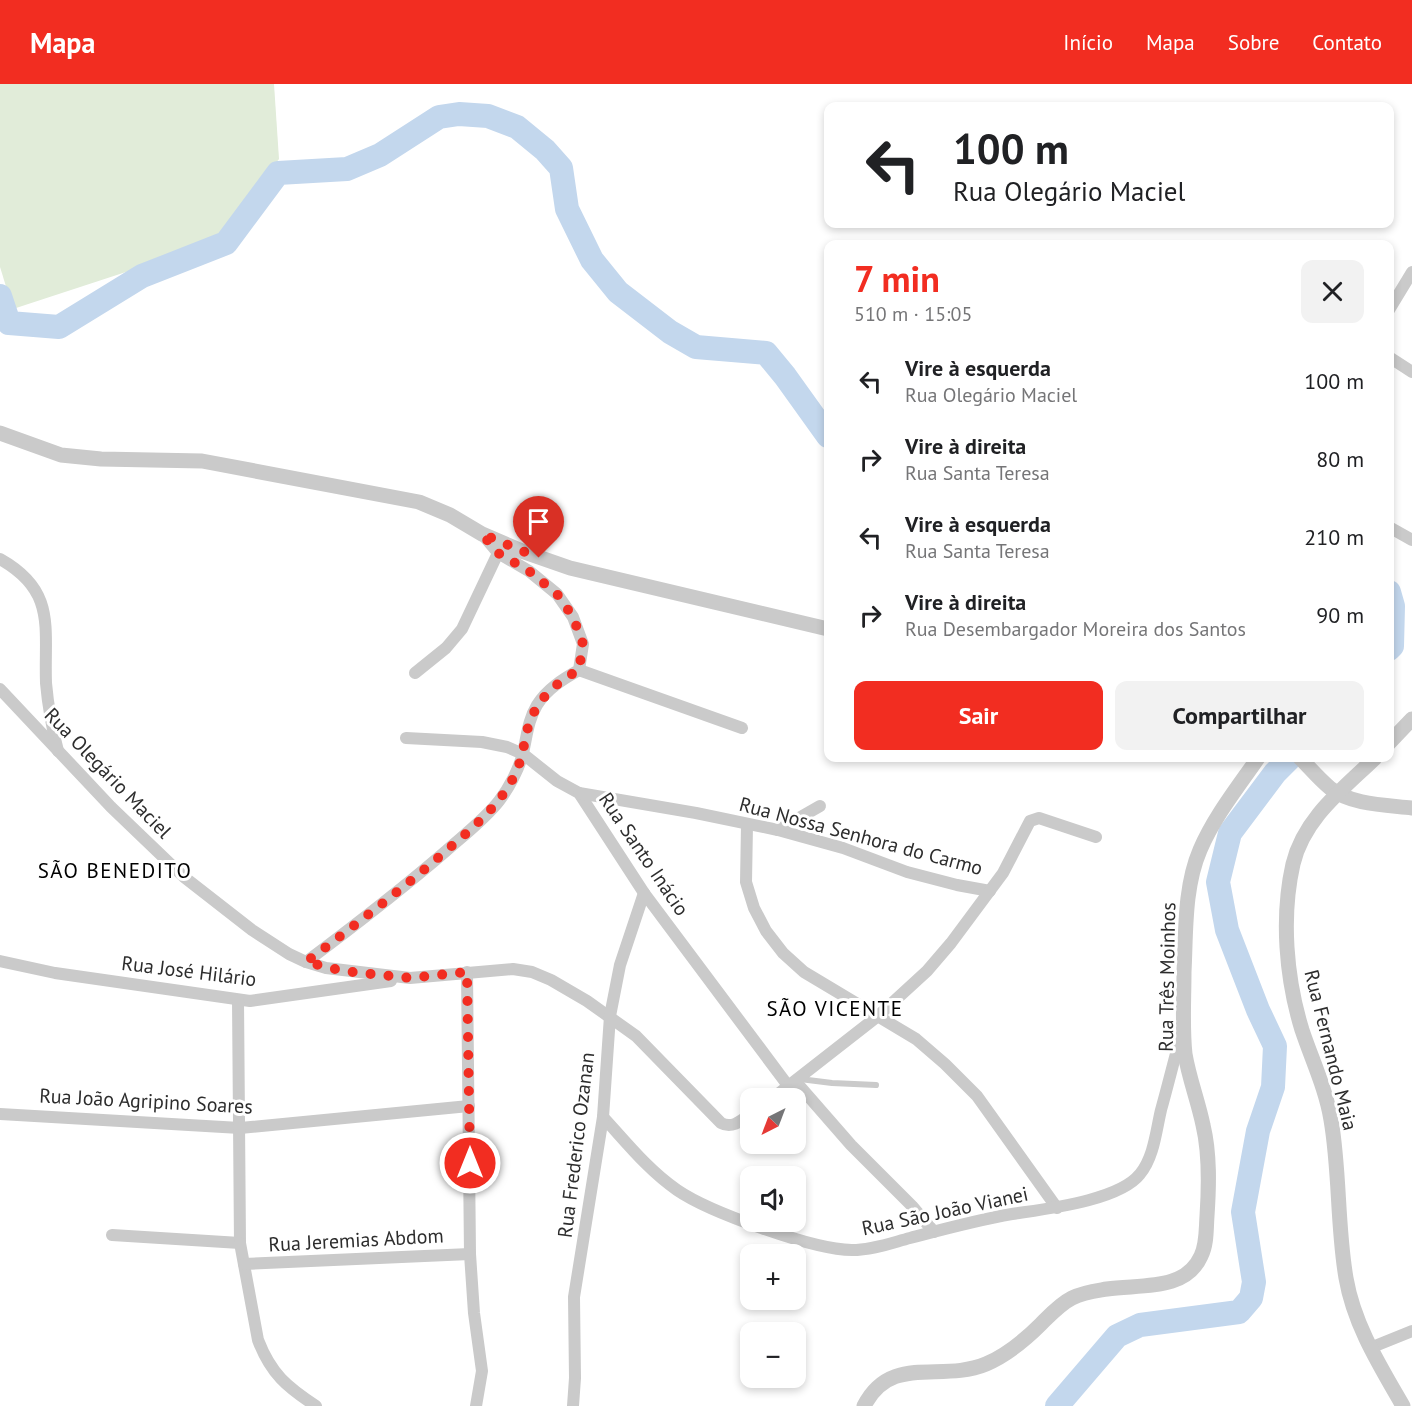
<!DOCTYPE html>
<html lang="pt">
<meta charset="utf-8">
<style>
:root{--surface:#fff;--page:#f2f2f2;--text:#202124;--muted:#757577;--accent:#f22d21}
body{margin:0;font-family:"PT Sans",sans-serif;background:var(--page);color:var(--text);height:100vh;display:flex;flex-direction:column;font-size:22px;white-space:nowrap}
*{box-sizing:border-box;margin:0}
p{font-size:20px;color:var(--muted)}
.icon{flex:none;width:33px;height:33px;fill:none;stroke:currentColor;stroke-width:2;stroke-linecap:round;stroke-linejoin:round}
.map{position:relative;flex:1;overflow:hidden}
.drawer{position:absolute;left:824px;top:156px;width:570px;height:522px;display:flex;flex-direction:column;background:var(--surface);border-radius:12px;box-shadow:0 3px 9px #0003}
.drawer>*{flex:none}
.hud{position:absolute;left:824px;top:18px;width:570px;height:126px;border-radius:12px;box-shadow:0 3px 9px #0003;background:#fff;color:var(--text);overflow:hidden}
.needle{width:39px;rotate:222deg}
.controls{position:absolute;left:740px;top:1004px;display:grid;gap:12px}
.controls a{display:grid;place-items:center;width:66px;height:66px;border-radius:12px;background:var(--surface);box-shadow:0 3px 9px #0003;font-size:30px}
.pin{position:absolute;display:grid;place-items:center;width:51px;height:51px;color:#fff;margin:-62px -26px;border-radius:50% 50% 50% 0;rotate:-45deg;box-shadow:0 0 6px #0007}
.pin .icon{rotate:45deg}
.me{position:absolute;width:66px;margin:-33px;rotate:0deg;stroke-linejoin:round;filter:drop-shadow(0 0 4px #0008)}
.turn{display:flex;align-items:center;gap:21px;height:126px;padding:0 30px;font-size:27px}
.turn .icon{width:78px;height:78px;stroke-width:2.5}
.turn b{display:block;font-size:42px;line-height:51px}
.round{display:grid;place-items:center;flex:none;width:63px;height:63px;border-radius:12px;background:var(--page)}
.head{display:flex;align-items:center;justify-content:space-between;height:102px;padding:0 30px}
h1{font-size:36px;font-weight:800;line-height:45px;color:var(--accent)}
.action{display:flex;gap:12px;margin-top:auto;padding:12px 30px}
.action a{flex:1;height:69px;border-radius:12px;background:var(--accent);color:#fff;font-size:24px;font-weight:800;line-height:69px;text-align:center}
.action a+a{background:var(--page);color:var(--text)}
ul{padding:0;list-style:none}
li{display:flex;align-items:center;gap:18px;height:78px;padding:0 30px}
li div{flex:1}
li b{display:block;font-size:22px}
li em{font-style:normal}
header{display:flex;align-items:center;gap:36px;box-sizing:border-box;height:84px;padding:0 30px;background:var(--accent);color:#fff}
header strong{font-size:28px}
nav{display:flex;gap:33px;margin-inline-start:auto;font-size:21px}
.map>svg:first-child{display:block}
.pitch{fill:#e1ecd9}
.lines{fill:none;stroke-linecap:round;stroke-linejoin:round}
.river{stroke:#c3d7ed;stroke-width:24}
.service{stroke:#cacaca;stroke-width:6}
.minor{stroke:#cacaca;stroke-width:12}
.tertiary{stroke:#cacaca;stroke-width:15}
.route{stroke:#f22d21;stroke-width:10;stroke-dasharray:0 18}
.labels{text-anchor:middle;stroke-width:6;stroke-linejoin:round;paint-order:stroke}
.street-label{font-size:20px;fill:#2d2d2d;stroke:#fff}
.neighbourhood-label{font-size:21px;letter-spacing:1.5px;fill:#000;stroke:#fff}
</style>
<header>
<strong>Mapa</strong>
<nav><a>Início</a><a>Mapa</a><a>Sobre</a><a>Contato</a></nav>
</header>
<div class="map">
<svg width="1412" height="1322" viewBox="0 0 1412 1322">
<rect width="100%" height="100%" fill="#fff"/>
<polygon class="pitch" points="0,0 274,0 279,75 220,151 129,187 13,225 0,183"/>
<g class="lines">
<g class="river">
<polyline points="0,212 9,239 59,243 142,192 226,159 278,89 347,85 380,71 439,33 459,30 488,32 517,43 545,66 561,84 567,125 592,176 618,208 670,248 696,263 766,269 785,292 828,352"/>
<polyline points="1389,508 1393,522 1392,562 1389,565"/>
<polyline points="1057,1322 1117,1252 1140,1241 1239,1228 1251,1214 1254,1198 1243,1128 1258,1047 1273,1003 1275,962 1258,926 1227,846 1218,798 1230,749 1275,689 1290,674"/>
</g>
<polyline class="service" points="800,995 832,999 876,1001"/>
<g class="minor">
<polyline points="1389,226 1412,188"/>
<polyline points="1389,273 1412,288"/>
<polyline points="1389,443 1412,456"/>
<path d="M0,475C57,507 44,544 46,599C48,622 52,644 58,667"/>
<polyline points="579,586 742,644"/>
<polyline points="415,589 446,564 462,545 498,469"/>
<path d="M0,605L111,723L184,793L252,846L289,870L306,878L326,884L410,894L513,885L532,888L551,896L587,917L636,952L721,1039C732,1045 741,1037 750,1030"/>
<polyline points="406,654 482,658 507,663 523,670 557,697 579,709 644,809 789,1003"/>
<polyline points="579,709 696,729 778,746 843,764 907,788 957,801 990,807"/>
<polyline points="747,741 746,798 754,824 766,847 783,869 804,888 916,955 945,980 977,1012 1057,1124"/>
<polyline points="778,746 820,722"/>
<polyline points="0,877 55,889 250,917 391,897"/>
<path d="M306,878C354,842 401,806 446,767C464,751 484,736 499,717C509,704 519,685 523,669C527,652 528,636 537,621C547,605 563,595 579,586L583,560L573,533L557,510L529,487L498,469L483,451"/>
<polyline points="467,888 470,1170 474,1229 482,1287 476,1322"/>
<polyline points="796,998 851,1061 912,1122 934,1148"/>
<polyline points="773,1014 878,932 927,887 951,859 1003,789 1030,737 1039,734 1096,753"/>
<polyline points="0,1030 240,1044 469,1022"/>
<path d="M603,1033C626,1058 648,1086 677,1106C709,1128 814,1166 852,1166C872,1166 891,1159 910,1154C944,1145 977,1136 1012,1130C1044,1125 1119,1117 1140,1090C1154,1073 1156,1047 1161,1026C1168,1001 1174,976 1181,951"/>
<polyline points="112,1151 240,1159 238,916"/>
<path d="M240,1159L258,1256C271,1290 287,1303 316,1322"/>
<polyline points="244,1180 470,1170"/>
<polyline points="1370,1264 1412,1247"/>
<polyline points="573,1322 575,1294 574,1213 603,1033 610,932 620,881 644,809"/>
</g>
<g class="tertiary">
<polyline points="0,349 61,371 101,375 202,377 419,418 450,431 482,450 524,468 570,484 828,545"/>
<polyline points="1389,659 1412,635"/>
<path d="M1300,674C1310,684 1319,695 1330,704C1351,721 1386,721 1412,724"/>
<path d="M1375,674C1343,705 1304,734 1293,780C1281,833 1286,894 1302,946C1312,976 1326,1005 1331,1036C1340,1088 1337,1142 1346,1194C1354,1241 1380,1282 1403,1322"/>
<path d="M864,1322C891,1269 941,1299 986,1280C1007,1271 1025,1256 1041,1240C1050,1231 1060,1220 1072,1214C1084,1208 1095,1207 1107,1205C1139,1200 1185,1208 1201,1172C1207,1160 1206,1145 1207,1132C1209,1102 1210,1070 1203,1041C1198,1017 1189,994 1185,970C1182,943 1184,915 1184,888C1186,849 1184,803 1200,766C1214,733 1238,703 1258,674"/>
</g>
</g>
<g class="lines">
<path class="route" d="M470,1079L467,888L410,894L343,887L306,878C354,842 401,806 446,767C470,746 495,726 511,698C520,683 523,667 526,651C533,619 552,601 579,586L583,560L573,533L557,510L529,487L498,469L482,450L539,474"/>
</g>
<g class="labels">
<g class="street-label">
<text transform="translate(108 689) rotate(46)" y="7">Rua Olegário Maciel</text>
<text transform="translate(861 752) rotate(15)" y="7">Rua Nossa Senhora do Carmo</text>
<text transform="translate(644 770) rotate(56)" y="7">Rua Santo Inácio</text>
<text transform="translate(189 887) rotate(7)" y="7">Rua José Hilário</text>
<text transform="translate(1167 893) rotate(-89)" y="7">Rua Três Moinhos</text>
<text transform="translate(1331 966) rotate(76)" y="7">Rua Fernando Maia</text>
<text transform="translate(146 1017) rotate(3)" y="7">Rua João Agripino Soares</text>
<text transform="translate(576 1061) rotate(-83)" y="7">Rua Frederico Ozanan</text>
<text transform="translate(945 1127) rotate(-12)" y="7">Rua São João Vianei</text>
<text transform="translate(356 1156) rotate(-3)" y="7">Rua Jeremias Abdom</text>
</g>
<g class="neighbourhood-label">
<text x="115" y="794">SÃO BENEDITO</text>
<text x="835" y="932">SÃO VICENTE</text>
</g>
</g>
</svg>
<div class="controls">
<a><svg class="needle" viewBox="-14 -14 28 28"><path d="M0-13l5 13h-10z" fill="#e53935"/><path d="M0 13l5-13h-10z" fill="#757577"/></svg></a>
<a><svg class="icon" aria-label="sound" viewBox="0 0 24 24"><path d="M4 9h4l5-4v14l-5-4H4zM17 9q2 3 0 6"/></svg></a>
<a>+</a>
<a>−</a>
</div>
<div class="pin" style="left:539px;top:474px;background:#d93025"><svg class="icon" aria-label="arrive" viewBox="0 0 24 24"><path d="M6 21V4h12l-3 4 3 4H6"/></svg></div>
<svg class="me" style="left:470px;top:1079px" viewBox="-20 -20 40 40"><circle r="17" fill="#f22d21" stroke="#fff" stroke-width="3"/><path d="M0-11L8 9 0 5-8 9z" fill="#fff"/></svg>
<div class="hud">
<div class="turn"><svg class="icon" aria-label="left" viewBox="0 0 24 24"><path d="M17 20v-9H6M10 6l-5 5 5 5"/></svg><div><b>100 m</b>Rua Olegário Maciel</div></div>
</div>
<section class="drawer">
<div class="head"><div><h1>7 min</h1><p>510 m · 15:05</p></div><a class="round"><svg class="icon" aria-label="close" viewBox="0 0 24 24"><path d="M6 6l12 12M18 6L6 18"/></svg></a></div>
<ul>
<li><svg class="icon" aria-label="left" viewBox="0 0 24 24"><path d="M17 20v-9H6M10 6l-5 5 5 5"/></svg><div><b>Vire à esquerda</b><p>Rua Olegário Maciel</p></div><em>100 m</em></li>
<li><svg class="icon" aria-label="right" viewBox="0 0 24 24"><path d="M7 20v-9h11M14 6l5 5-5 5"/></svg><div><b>Vire à direita</b><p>Rua Santa Teresa</p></div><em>80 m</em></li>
<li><svg class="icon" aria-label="left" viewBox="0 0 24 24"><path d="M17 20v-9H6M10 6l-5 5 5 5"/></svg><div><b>Vire à esquerda</b><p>Rua Santa Teresa</p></div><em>210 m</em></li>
<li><svg class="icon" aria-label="right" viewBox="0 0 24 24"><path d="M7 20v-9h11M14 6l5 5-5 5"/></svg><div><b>Vire à direita</b><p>Rua Desembargador Moreira dos Santos</p></div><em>90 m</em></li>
</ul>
<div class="action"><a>Sair</a><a>Compartilhar</a></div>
</section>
</div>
